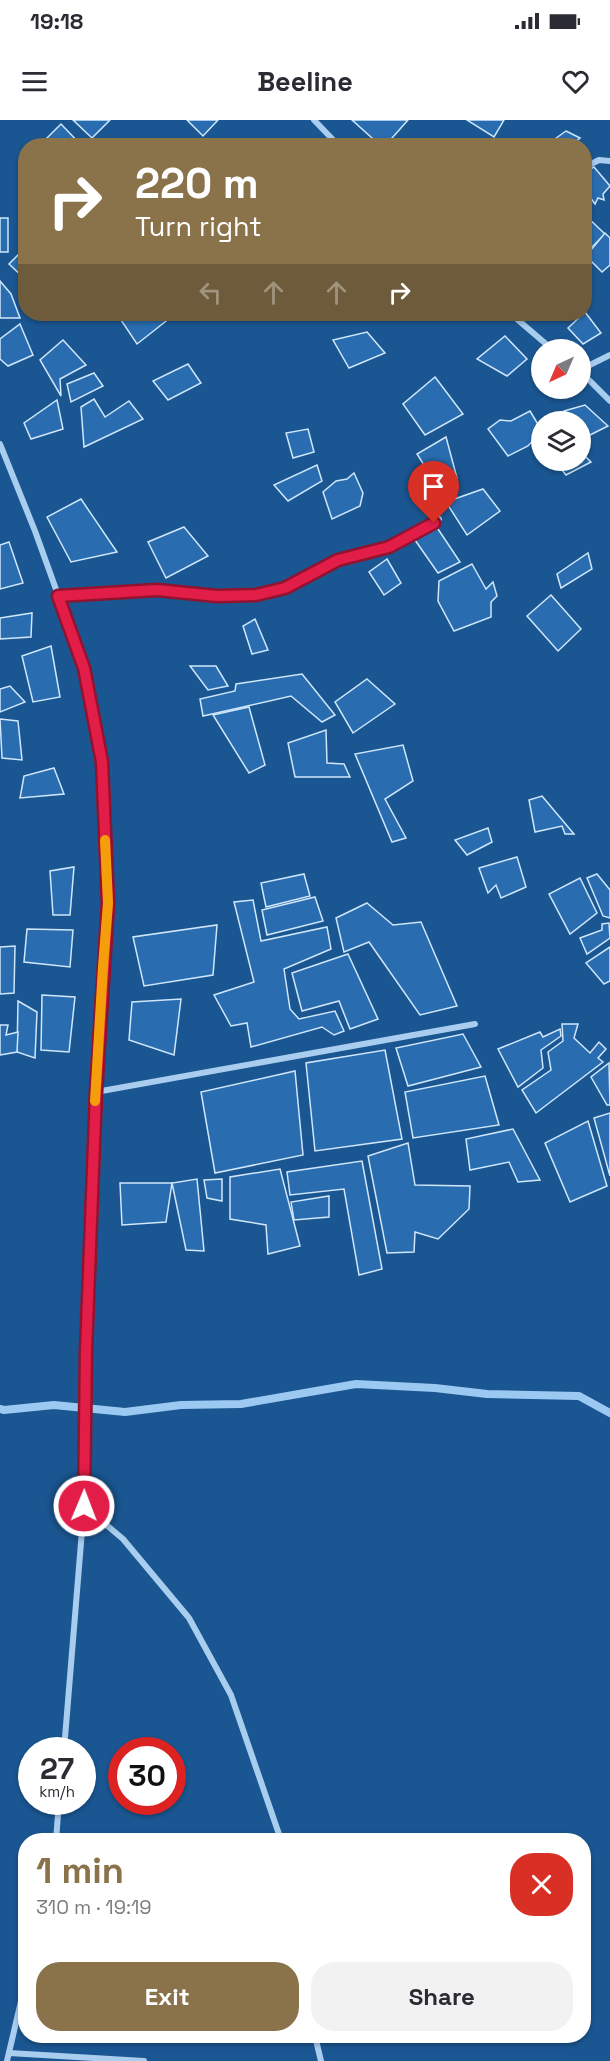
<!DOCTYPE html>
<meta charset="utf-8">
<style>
:root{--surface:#fff;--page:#f2f2f3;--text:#2b2b33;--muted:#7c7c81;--accent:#8a724a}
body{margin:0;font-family:"Space Grotesk",sans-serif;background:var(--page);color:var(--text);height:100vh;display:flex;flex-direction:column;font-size:22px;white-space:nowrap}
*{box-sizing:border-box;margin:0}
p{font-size:20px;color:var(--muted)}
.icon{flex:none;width:33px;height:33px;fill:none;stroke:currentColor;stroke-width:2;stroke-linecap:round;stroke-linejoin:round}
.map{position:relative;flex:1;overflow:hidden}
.panel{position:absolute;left:18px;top:1713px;width:573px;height:210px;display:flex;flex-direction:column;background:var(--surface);border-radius:24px;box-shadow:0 2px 4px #0004}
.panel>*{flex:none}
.hud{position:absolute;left:18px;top:18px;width:574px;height:183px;border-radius:24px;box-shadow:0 2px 4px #0004;background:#8a724a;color:#fff;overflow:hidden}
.needle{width:39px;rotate:224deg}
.buttons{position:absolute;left:531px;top:219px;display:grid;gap:12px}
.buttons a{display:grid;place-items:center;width:60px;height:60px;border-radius:50%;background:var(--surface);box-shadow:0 2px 4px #0004;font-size:30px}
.speed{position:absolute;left:18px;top:1617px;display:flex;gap:12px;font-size:30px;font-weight:700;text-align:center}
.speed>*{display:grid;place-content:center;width:78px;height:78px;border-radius:50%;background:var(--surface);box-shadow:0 2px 4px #0004;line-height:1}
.speed small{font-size:15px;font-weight:400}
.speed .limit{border:9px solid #d22;background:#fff;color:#111}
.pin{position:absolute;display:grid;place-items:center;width:51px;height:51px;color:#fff;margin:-62px -26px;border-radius:50% 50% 50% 0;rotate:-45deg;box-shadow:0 0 6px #0007}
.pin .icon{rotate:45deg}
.me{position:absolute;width:66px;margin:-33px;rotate:1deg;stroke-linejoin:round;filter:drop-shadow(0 0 4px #0008)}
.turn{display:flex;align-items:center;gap:21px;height:126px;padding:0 18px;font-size:27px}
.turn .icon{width:78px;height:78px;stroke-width:2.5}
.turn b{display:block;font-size:42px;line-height:51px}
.lanes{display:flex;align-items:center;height:57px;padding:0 18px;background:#0003;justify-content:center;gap:30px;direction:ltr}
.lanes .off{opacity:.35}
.round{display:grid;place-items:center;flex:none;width:63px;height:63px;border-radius:24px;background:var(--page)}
.summary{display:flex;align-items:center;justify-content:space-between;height:102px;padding:0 18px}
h1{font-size:36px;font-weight:700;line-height:45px;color:var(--accent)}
.action{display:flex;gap:12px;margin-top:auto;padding:12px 18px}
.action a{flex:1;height:69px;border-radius:24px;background:var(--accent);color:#fff;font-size:24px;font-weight:700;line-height:69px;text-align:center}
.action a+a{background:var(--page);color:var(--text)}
.status{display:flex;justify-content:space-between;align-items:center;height:42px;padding:0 30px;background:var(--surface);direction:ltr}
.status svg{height:16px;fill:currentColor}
header{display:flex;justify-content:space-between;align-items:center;height:78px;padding:0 18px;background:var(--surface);font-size:27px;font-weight:700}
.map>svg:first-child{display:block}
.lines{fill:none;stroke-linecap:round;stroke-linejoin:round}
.stream{stroke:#9cc9f1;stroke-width:8}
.building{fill:#296db0;stroke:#cfe6fb;stroke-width:1.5}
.street{stroke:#a9cdef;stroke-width:6}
.route-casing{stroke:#92132f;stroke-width:15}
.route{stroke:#e11d48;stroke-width:10}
.slow{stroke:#f59e0b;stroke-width:10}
</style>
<div class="status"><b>19:18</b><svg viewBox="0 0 49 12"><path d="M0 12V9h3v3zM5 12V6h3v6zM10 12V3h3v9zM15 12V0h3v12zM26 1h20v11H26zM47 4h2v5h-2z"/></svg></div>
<header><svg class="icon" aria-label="menu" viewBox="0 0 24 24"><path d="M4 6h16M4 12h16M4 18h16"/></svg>Beeline<svg class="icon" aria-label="heart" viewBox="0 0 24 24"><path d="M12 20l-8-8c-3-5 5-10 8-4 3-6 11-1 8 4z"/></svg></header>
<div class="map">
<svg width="610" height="1941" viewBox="0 0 610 1941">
<rect width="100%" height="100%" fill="#1a5691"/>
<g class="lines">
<polyline class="stream" points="0,1289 4,1290 54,1285 125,1292 181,1285 241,1284 356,1264 435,1268 487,1274 579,1276 610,1293"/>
</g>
<g class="building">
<polygon points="73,0 110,0 92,18"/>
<polygon points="187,0 218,0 203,16"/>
<polygon points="352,0 408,0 385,26 381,26"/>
<polygon points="467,0 504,0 494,17"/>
<polygon points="61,4 82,26 39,26"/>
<polygon points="566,11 580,18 571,26 545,26"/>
<polygon points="594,47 610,66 603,74 604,80 598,78 595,84 587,73 585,74 585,53"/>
<polygon points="585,95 605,114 585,134"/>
<rect x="0" y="98" width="8" height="34"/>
<polygon points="605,113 610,118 610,145 602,152 586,136"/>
<polygon points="26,127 26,160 9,144"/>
<polygon points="0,161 11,174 20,198 0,198"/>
<polygon points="585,192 601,213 583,224 568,208"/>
<polygon points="117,194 175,194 137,224"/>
<polygon points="20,204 33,235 8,246 0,239 0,219"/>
<polygon points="367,212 385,233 349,248 333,220"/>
<polygon points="505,216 527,239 507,256 477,239"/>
<polygon points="63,220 86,245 60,259 61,276 40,240"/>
<polygon points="188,244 201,263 168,280 153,261"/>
<polygon points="94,253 103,266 71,282 67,264"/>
<polygon points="435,257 463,294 425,315 403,284"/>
<polygon points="94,279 105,297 129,281 143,299 84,327 81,287"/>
<polygon points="57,280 63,309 31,319 24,303"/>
<polygon points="585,285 608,306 582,319 580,317 580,302 571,302 564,291"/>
<polygon points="530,291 542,311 528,326 508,336 488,309 500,300 511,301"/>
<polygon points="308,309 314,332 293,338 286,313"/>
<polygon points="446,317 457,358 438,367 417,334"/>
<polygon points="580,331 591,342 566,355 554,340 580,340"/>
<polygon points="317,345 322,361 288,381 274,365"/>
<polygon points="354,353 363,373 360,386 332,399 323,372 336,361 347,359"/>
<polygon points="483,369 500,391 467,415 446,382"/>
<polygon points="81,379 117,432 71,442 47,397"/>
<polygon points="434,403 460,442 438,453 415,420"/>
<polygon points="184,407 208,436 166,458 148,422"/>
<polygon points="9,422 23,463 0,469 0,425"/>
<polygon points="588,433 592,449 561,468 557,454"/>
<polygon points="387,439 401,463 384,475 369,452"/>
<polygon points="472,444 486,469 493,462 497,476 491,482 491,497 454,511 438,481 439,461"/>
<polygon points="551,475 581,509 558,531 527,496"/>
<polygon points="32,493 31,517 0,519 0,498"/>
<polygon points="255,499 268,530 252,534 243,506"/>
<polygon points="51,526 60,577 33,582 22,536"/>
<polygon points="190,546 216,546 228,566 208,570"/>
<polygon points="302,554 335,595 322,602 291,576 203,596 200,579 235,571 236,564"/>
<polygon points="367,559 395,584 353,613 335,582"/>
<polygon points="10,566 25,582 0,592 0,569"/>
<polygon points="249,587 265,645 249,653 213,595"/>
<polygon points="0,599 18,601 22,640 2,638"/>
<polygon points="326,610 327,643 344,644 350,657 295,657 288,623"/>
<polygon points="403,625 413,661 385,679 406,718 392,722 355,634"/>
<polygon points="54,648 64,674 20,678 24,656"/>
<polygon points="542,676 574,714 565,714 562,706 535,712 529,680"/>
<polygon points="488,708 492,722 467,735 455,720"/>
<polygon points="517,737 526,767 501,778 496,765 488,773 479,748"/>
<polygon points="74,747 70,795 53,795 50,751"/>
<polygon points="304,754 310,776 266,787 261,763"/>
<polygon points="597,754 610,770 610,798 603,796 587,758"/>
<polygon points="580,758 597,793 570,814 549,774"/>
<polygon points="315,777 323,801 267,815 262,790"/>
<polygon points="253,780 261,821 327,807 331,829 284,849 290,889 299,899 335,891 344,911 334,915 322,907 251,927 247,903 231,906 214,875 254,862 234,782"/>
<polygon points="367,783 393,805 421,802 457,886 420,895 369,822 344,832 336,798"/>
<polygon points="609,803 610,818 587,834 580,818 602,810 602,804"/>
<polygon points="217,805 213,855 144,866 133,817"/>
<polygon points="27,809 73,810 70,847 24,842"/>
<polygon points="15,826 14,873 0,874 0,827"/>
<polygon points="610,827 610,861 604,864 586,843"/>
<polygon points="348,834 378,899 350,909 339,881 302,891 292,853"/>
<polygon points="42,875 75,877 69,932 41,930"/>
<polygon points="181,879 174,935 129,920 132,882"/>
<polygon points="18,881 37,892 35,938 17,932"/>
<polygon points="562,904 578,904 574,918 590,933 599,922 606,929 598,938 603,942 536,993 522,970 551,950 548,932 563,921"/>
<polygon points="0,905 8,905 6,915 18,912 17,932 0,935"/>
<polygon points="560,909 561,916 541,930 543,948 518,967 498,929 540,912 543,917"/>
<polygon points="463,914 481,947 408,966 396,928"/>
<polygon points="385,930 402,1019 315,1031 306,943"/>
<polygon points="609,943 610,985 607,985 591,957"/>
<polygon points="295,951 303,1035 215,1053 201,972"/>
<polygon points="485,956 499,1005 413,1018 405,972"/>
<polygon points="610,993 610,1056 594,998"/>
<polygon points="588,1001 607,1066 570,1082 545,1023"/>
<polygon points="513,1009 540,1060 518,1062 509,1042 470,1050 466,1019"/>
<polygon points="408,1023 415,1065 470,1066 469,1089 438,1119 415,1112 414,1132 387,1133 368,1036"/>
<polygon points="362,1041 382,1149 359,1155 344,1069 290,1075 287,1052"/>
<polygon points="280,1049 300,1126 268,1134 266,1105 230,1099 230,1057"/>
<polygon points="197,1059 204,1131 186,1130 172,1063"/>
<polygon points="222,1059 222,1081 207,1078 204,1060"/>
<polygon points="120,1063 172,1063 166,1102 122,1105"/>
<polygon points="329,1076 329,1097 294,1100 291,1082"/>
</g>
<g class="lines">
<g class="street">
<polyline points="314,0 339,26"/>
<polyline points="585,47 599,40 610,41"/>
<polyline points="511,194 553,230"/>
<polyline points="580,250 610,235"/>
<polyline points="580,251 610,281"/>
<polyline points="0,324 35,411 84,547 102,642 108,783 96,972 86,1231 84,1386 64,1630"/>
<polyline points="58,476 157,470 217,476 256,475 285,468 338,440 389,427 439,399"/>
<polyline points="96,972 475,904"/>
<polyline points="84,1386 123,1419 189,1498 231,1575 281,1720"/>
<polyline points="56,1720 59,1682"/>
<polyline points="315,1916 321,1941"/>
<polyline points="9,1933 144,1941"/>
<polyline points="7,1941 26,1860"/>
</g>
</g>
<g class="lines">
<defs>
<polyline id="route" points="84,1386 86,1231 96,972 108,783 102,642 84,548 58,476 157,470 217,476 256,475 285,468 338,440 389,427 434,403"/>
</defs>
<use href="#route" class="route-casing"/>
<use href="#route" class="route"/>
<polyline class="slow" points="95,981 103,847 108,783 105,720"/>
</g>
</svg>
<div class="buttons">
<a><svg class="needle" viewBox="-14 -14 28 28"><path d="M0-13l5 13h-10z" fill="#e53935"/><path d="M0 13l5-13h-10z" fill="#7c7c81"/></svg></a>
<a><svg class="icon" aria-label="layers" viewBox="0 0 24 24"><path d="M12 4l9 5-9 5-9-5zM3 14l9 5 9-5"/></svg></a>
</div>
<div class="speed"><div>27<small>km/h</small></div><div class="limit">30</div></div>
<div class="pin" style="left:434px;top:403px;background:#d93025"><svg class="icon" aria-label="arrive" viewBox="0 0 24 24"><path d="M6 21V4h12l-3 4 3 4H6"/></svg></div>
<svg class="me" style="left:84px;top:1386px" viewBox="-20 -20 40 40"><circle r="17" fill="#e11d48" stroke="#fff" stroke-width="3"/><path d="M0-11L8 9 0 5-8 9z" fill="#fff"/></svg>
<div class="hud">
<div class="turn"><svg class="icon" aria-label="right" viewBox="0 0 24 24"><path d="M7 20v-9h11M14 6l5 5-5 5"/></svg><div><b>220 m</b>Turn right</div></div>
<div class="lanes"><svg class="icon off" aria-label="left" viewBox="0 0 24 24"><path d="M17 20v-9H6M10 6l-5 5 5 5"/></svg><svg class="icon off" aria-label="ahead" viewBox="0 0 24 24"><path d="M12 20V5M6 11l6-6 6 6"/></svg><svg class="icon off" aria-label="ahead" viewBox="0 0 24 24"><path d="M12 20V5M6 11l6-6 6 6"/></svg><svg class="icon" aria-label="right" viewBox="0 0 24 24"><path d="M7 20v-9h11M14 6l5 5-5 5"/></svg></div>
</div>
<section class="panel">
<div class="summary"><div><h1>1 min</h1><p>310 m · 19:19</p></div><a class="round" style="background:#d93025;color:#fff"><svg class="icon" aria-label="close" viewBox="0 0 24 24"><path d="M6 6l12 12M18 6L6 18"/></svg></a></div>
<div class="action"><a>Exit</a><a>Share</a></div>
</section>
</div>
